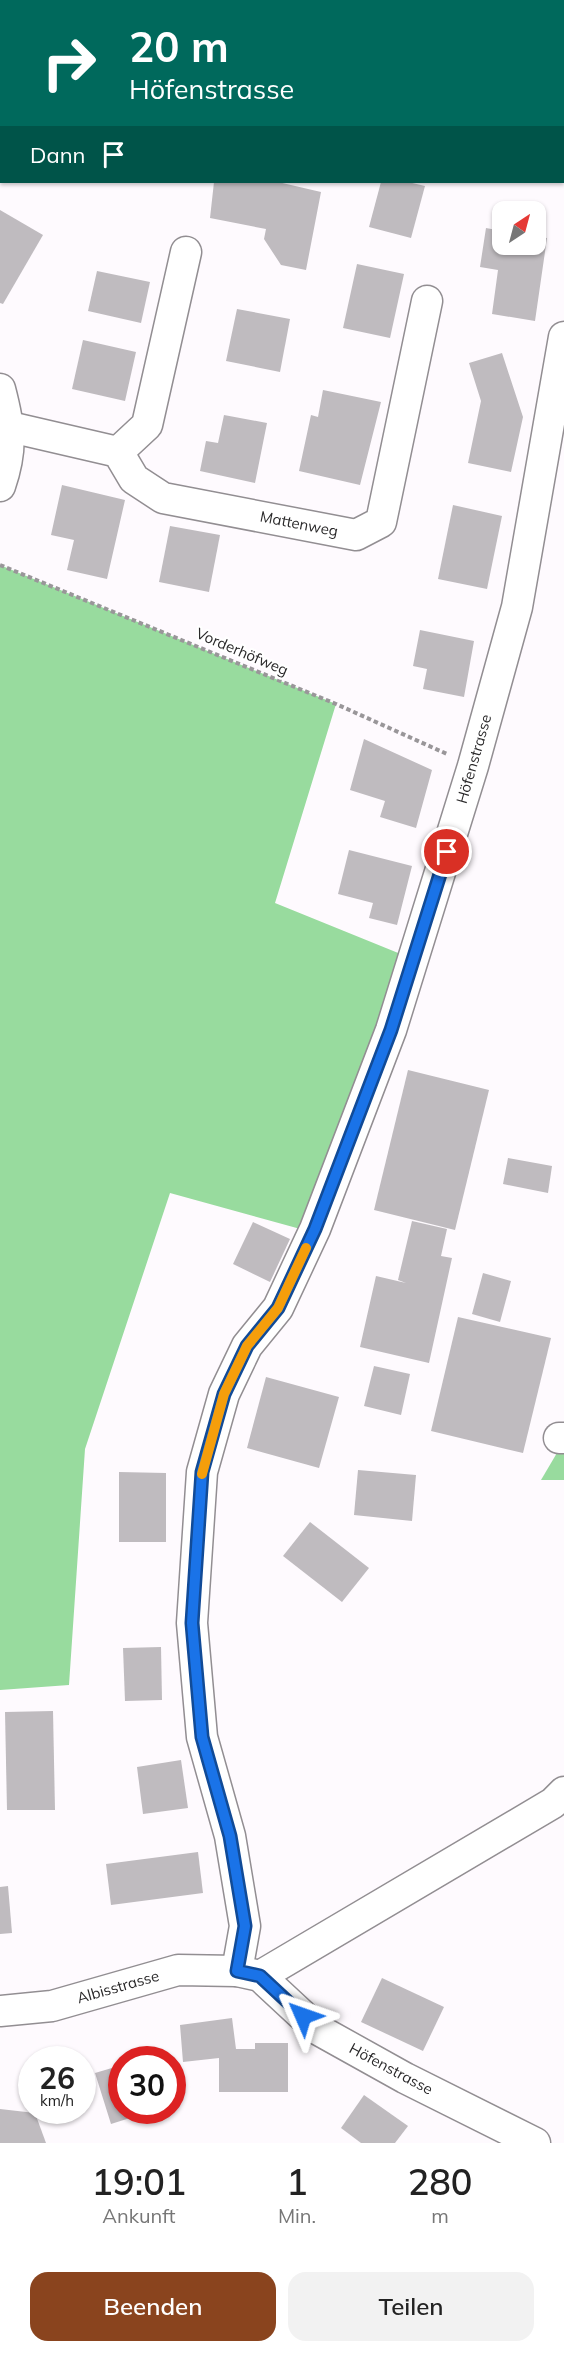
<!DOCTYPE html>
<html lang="de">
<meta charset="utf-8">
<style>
:root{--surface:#fff;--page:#f2f2f2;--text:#222;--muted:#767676;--accent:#8a441e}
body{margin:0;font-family:Mulish,sans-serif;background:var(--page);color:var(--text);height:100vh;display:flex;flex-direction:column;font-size:22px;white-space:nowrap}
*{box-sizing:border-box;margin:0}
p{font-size:20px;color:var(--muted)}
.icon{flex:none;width:33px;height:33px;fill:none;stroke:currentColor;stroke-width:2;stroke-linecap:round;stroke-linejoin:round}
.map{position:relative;height:2143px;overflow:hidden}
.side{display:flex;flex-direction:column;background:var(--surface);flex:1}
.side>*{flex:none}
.top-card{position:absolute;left:0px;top:0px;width:564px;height:183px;box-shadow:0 2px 4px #0004;background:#00695c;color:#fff;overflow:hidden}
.needle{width:39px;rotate:36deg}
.tools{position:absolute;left:492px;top:201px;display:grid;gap:12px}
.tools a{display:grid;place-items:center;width:54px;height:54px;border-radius:12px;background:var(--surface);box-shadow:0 2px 4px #0004;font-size:30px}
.speed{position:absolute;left:18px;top:2046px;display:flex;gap:12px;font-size:30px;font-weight:700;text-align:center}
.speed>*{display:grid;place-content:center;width:78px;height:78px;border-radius:50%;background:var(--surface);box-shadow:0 2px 4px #0004;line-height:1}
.speed small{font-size:15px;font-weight:400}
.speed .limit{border:9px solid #d22;background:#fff;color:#111}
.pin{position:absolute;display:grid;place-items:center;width:51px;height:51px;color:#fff;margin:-26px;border:3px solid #fff;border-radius:50%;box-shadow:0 2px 6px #0007}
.me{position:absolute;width:66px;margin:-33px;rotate:313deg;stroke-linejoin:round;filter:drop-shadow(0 0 4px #0008)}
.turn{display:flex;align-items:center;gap:21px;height:126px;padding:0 30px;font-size:27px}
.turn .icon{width:78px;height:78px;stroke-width:2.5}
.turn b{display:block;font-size:42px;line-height:51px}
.then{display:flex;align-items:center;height:57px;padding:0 30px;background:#0003;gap:12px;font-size:22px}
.eta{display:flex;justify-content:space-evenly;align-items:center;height:102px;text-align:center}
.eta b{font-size:36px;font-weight:600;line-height:42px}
.button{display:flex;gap:12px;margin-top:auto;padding:12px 30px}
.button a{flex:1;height:69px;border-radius:18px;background:var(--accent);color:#fff;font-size:24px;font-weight:600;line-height:69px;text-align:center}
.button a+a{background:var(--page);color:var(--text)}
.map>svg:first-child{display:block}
.green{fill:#98db9e}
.building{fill:#bfbbbf}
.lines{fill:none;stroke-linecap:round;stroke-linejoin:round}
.minor-casing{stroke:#928e92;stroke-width:33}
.path{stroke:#999699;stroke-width:4;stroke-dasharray:4.5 3;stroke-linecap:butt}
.minor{stroke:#fff;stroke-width:30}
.route-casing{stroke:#114b97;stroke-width:15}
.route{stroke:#1a73e8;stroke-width:10}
.slow{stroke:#f59e0b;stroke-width:10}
.labels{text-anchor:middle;stroke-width:4.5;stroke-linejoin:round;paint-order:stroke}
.street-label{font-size:15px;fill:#2a292a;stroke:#fff}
</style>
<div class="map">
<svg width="564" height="2143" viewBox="0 0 564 2143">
<rect width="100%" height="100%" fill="#fefafe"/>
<g class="green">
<polygon points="0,565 336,704 275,903 413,959 304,1230 170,1193 85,1449 69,1685 0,1690"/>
<polygon points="564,1441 564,1480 541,1480"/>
</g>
<g class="building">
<polygon points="214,182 278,182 321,192 306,270 281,265 264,239 266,229 210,218"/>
<polygon points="381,182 408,182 425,186 411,238 369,227"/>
<polygon points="0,210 43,235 3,304 0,303"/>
<polygon points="486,228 502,231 502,244 536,244 536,236 547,238 535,321 492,314 498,270 480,267"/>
<polygon points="357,264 404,274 390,338 343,328"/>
<polygon points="97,271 150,282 141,323 88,311"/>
<polygon points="237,309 290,319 280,372 226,361"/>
<polygon points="83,340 136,352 125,401 72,389"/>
<polygon points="502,353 523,417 511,472 468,463 481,401 469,363"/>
<polygon points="323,390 381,402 360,485 299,471 311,415 318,417"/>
<polygon points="224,415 267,423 255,483 200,471 206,441 218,443"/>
<polygon points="62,485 125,500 107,579 67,570 74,540 51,535"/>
<polygon points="453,505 502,516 487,589 438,579"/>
<polygon points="170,526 220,535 209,592 159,582"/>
<polygon points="420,630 474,641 464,697 423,689 427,669 413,666"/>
<polygon points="364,739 432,770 416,828 380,817 385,801 350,790"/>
<polygon points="349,850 412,866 397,925 369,918 373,903 338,894"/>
<polygon points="408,1070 489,1090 455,1230 374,1210"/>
<polygon points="508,1158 552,1166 548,1193 503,1184"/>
<polygon points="412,1221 447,1229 441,1256 452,1258 429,1363 360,1347 376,1276 406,1283 398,1280"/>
<polygon points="253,1222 290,1239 270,1282 233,1264"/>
<polygon points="483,1273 511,1281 500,1322 472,1314"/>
<polygon points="458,1317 551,1338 523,1453 431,1431"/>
<polygon points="374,1366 410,1374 401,1415 364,1406"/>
<polygon points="266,1377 339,1397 319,1468 247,1448"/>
<polygon points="358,1470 416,1475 412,1521 354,1515"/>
<polygon points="119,1472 166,1473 166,1542 119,1542"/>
<polygon points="310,1522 369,1568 342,1602 283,1556"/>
<polygon points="161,1647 162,1700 125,1701 123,1648"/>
<polygon points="53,1711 55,1810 7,1810 5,1712"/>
<polygon points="181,1760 188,1808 143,1814 137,1767"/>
<polygon points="198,1852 203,1893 111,1905 106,1864"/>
<polygon points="8,1886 12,1933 0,1934 0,1887"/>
<polygon points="382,1978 444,2007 423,2051 361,2022"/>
<polygon points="232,2018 236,2049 255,2049 255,2043 288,2043 288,2092 219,2092 219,2058 183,2062 180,2025"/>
<polygon points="122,2065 122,2110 152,2111 111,2124 95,2073"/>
<polygon points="364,2095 408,2126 395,2143 361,2143 341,2128"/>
<polygon points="0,2109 35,2113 46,2143 0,2143"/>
</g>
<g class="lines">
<defs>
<g id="minor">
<polyline points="562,86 564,87"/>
<polyline points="0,132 2,129"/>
<path d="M0,389C10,427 13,448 0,486"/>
<polyline points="10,427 118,452 134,479 163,498 356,535 381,522 427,301"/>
<polyline points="118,452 147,425 186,252"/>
<polyline points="559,1438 564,1438"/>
<polyline points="237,1971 245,1926 230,1836 202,1737 192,1623 202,1472 224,1394 247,1346 278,1308 315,1229 391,1030 473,766 517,607 564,337"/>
<polyline points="260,1976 553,1803 564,1792"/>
<polyline points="0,2011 52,2006 178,1970 237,1971 260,1976 317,2029 405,2078 535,2143"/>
</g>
</defs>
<use href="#minor" class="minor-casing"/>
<g class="path">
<polyline points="327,2 328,0"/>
<polyline points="0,565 336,704 447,754"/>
</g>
<use href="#minor" class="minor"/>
</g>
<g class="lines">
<defs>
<polyline id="route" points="303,2016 260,1976 237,1971 245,1926 230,1836 202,1737 192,1623 202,1472 224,1394 247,1346 278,1308 315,1229 391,1030 447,852"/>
</defs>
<use href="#route" class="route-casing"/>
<use href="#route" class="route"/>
<polyline class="slow" points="202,1474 224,1394 247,1346 278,1308 306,1248"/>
</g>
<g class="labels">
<g class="street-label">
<text transform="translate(299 524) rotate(11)" y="5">Mattenweg</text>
<text transform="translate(242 652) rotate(23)" y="5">Vorderhöfweg</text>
<text transform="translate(474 759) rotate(-74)" y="5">Höfenstrasse</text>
<text transform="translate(118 1987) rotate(-16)" y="5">Albisstrasse</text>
<text transform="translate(391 2069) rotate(28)" y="5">Höfenstrasse</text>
</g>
</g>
</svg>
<div class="tools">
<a><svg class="needle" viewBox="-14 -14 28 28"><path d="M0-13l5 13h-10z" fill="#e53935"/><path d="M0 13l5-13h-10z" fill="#767676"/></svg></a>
</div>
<div class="speed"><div>26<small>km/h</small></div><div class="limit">30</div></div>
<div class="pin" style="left:447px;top:852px;background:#d93025"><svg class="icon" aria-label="arrive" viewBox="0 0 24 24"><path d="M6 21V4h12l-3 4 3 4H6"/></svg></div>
<svg class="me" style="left:303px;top:2016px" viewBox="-20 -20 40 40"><path d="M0-17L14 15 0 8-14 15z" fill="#1a73e8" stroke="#fff" stroke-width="4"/></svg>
<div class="top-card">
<div class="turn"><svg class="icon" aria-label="right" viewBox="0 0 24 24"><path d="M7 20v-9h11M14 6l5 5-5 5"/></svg><div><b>20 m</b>Höfenstrasse</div></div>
<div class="then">Dann<svg class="icon" aria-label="arrive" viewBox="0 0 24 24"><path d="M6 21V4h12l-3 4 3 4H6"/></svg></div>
</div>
</div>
<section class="side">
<div class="eta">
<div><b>19:01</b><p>Ankunft</p></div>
<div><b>1</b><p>Min.</p></div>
<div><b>280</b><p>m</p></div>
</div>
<div class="button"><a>Beenden</a><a>Teilen</a></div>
</section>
